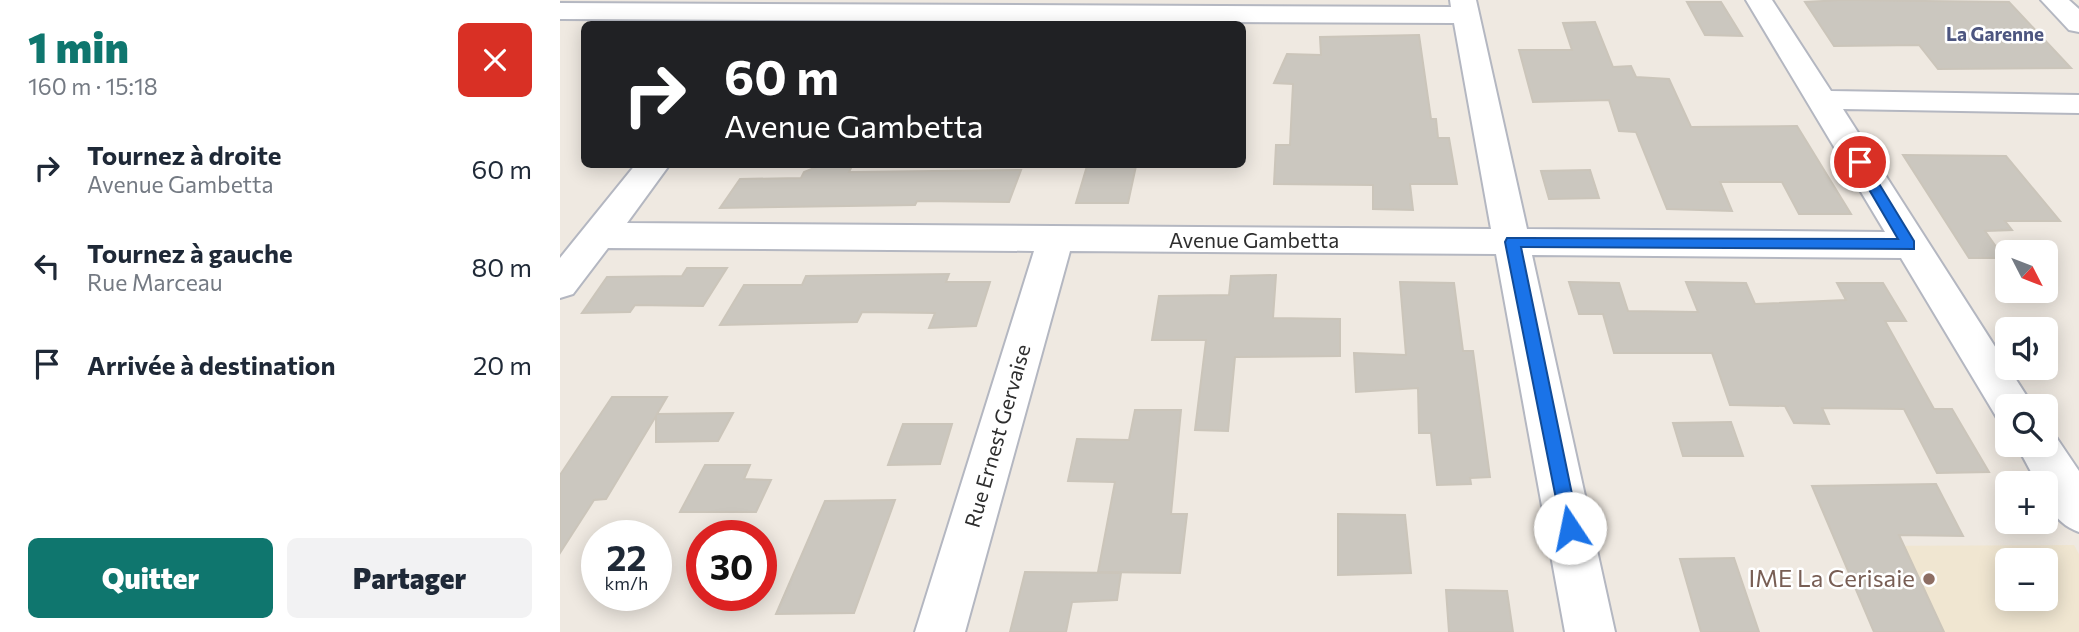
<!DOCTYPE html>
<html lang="fr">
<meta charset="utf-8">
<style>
:root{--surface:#fff;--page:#f2f2f3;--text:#1f2937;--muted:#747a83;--accent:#0f766e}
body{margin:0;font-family:Commissioner,sans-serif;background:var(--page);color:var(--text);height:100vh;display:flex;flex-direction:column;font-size:26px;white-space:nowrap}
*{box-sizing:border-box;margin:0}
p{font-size:23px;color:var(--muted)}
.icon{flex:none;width:38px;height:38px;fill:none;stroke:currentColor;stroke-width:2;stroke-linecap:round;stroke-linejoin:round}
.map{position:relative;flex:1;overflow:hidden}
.sheet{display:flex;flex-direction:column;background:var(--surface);width:560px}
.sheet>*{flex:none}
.top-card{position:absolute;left:21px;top:21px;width:665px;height:147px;border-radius:10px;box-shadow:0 4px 18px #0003;background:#202124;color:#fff;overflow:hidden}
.needle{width:46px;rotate:132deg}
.fabs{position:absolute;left:1435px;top:240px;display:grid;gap:14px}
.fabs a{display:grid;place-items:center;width:63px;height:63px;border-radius:10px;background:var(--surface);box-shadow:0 4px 18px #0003;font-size:35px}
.speed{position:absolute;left:21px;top:520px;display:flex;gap:14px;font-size:35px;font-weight:700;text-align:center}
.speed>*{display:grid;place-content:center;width:91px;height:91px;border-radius:50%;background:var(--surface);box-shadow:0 4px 18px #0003;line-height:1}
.speed small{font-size:18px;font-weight:400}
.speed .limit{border:10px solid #d22;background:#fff;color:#111}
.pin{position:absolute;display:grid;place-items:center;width:60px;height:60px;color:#fff;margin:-30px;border:4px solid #fff;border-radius:50%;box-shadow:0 2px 7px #0007}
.me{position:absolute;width:77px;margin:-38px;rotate:349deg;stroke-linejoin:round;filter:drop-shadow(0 0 5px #0008)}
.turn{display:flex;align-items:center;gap:24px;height:147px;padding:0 28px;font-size:32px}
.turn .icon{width:91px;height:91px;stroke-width:2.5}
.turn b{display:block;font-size:49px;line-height:60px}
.round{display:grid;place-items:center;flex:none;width:74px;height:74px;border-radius:10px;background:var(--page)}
.summary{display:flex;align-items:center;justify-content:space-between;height:119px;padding:0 28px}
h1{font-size:42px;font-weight:800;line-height:52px;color:var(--accent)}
.primary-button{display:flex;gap:14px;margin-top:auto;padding:14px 28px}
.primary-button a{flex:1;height:80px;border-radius:10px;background:var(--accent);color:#fff;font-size:28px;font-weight:800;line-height:80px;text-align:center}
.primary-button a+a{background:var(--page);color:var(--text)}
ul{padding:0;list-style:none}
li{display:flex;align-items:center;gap:21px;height:98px;padding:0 28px}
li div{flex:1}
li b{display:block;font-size:26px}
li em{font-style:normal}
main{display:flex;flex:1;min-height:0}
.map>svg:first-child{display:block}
.education{fill:#f0e6d1;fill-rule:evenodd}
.building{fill:#cbc7bf;stroke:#cbc5ba;stroke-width:2}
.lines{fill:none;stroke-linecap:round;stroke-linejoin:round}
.street-casing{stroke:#b4b7c1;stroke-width:4}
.street{fill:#fff;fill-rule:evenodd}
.route{fill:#1a73e8;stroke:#114b97;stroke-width:2}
.education-dot{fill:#8d6e63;stroke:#fff;stroke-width:2.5}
.labels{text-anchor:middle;stroke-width:5;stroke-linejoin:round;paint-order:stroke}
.far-neighbourhood-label{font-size:19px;font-weight:bold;fill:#4d5680;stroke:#fff}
.street-label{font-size:21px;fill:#2e2e2e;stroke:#fff}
.near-education-label{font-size:24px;fill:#785e54;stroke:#fff;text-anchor:end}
</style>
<main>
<section class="sheet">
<div class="summary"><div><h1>1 min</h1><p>160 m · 15:18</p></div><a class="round" style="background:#d93025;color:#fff"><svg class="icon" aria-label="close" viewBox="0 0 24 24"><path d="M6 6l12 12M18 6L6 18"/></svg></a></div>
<ul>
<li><svg class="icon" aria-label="right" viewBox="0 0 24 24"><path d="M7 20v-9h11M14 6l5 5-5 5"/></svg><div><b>Tournez à droite</b><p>Avenue Gambetta</p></div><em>60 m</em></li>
<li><svg class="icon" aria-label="left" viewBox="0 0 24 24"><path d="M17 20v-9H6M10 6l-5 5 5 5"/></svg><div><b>Tournez à gauche</b><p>Rue Marceau</p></div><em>80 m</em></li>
<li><svg class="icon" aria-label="arrive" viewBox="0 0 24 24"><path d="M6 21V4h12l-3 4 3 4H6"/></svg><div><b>Arrivée à destination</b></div><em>20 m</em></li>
</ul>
<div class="primary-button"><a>Quitter</a><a>Partager</a></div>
</section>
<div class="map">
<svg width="1519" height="632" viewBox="0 0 1519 632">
<rect width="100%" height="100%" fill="#efe9e1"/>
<path class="education" d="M1514,545L1519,554V632H1314L1278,546ZM1447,560H1486V598H1447Z"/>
<g class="building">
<polygon points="1281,0 1449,2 1511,68 1378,69 1359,45 1274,46 1245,2"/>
<polygon points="1127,2 1161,2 1182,36 1145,35"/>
<polygon points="1035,22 1053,67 1071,66 1076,77 1109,79 1131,127 1237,126 1291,214 1239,214 1222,182 1160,182 1172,211 1107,209 1076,132 1059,131 1049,100 973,102 959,50 1012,50 1003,23"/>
<polygon points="859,35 871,119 876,119 878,138 889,138 897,184 850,184 853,210 813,209 813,185 714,184 716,145 730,145 733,84 714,83 727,54 761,55 760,37"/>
<polygon points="1343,155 1446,156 1500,221 1445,221 1452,230 1425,231 1444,258 1409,258"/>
<polygon points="264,164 293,164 289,172 461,170 449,202 357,201 355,205 160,208 180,179 241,178 244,172"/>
<polygon points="527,166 576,166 568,203 516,203"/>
<polygon points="1030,170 1039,198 989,199 981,171"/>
<polygon points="127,268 167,268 143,306 75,305 70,312 22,313 47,277 122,276"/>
<polygon points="389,274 386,282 430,282 416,326 369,328 375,313 302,312 297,322 160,325 184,285 242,285 246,276"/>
<polygon points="716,275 713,318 780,319 780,356 675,357 668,431 635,430 646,340 592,340 599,296 669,295 671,276"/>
<polygon points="840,282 894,283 903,351 913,351 930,477 910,478 911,484 877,485 871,433 859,433 858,388 796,392 794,353 846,355"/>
<polygon points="1009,282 1059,283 1068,311 1138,312 1126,282 1186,283 1195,304 1286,300 1277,283 1323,283 1346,321 1325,321 1374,409 1392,409 1429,472 1377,473 1344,409 1262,408 1269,424 1234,423 1225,406 1170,405 1152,353 1054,353 1043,314 1019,314"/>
<polygon points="52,397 107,397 97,414 173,413 158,441 96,442 96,416 46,499 34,500 0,553 0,475"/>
<polygon points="575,410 621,410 611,514 627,514 620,573 538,572 555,482 508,481 517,439 569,440"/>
<polygon points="1171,422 1183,456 1123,456 1113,423"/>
<polygon points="343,424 392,424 380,464 328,465"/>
<polygon points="145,465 190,465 184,479 211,480 196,512 120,512"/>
<polygon points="1376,484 1403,536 1339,535 1384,632 1314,632 1252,486"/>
<polygon points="335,500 294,613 216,614 265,501"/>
<polygon points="778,514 845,515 851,573 778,575"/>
<polygon points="1174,558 1199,632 1141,632 1120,559"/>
<polygon points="465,572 561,573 557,600 512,602 506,632 450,632"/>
<polygon points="886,590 947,591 953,632 889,632"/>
</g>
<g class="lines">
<defs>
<g id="street">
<polygon points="890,0 916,0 967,229 1325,232 1186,0 1212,0 1271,91 1519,95 1519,113 1283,109 1473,406 1447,406 1447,422 1437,418 1341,258 972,255 1055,632 1005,632 936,254 510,251 405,632 355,632 474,251 48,248 13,294 0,298 0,258 76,164 110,164 67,223 931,229 894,23 0,19 0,3 891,7"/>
<polygon points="1481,0 1509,0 1519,9 1519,32 1509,30"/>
<path d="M1486,428L1492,431L1519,471V532C1497,524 1486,507 1486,483H1477L1456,444H1486Z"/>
</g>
</defs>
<use href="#street" class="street-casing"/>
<use href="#street" class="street"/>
</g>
<polygon class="route" points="1300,158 1304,159 1354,241 1354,249 961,247 1019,528 1016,534 1010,537 1003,534 945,242 947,238 1338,239 1293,162"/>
<circle class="education-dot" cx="1369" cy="579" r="7"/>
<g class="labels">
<g class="far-neighbourhood-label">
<text x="1435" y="41">La Garenne</text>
</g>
<g class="street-label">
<text x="694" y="248">Avenue Gambetta</text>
<text transform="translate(438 436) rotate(-74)" y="7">Rue Ernest Gervaise</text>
</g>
<g class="near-education-label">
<text x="1355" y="587">IME La Cerisaie</text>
</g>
</g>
</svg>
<div class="fabs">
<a><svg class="needle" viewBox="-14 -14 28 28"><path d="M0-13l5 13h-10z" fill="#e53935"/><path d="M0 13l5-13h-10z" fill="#747a83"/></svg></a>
<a><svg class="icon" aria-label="sound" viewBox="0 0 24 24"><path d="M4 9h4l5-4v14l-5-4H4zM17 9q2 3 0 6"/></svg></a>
<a><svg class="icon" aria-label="search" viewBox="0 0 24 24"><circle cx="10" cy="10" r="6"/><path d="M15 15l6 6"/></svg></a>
<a>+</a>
<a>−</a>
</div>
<div class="speed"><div>22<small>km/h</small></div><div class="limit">30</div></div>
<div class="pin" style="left:1300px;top:162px;background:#d93025"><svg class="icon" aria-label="arrive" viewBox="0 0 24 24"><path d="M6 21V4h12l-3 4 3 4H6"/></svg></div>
<svg class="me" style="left:1010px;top:528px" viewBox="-20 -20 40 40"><circle r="19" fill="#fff"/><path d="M0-13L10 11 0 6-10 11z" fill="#1a73e8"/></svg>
<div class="top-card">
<div class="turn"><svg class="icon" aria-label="right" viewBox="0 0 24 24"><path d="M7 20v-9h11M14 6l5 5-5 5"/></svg><div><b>60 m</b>Avenue Gambetta</div></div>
</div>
</div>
</main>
